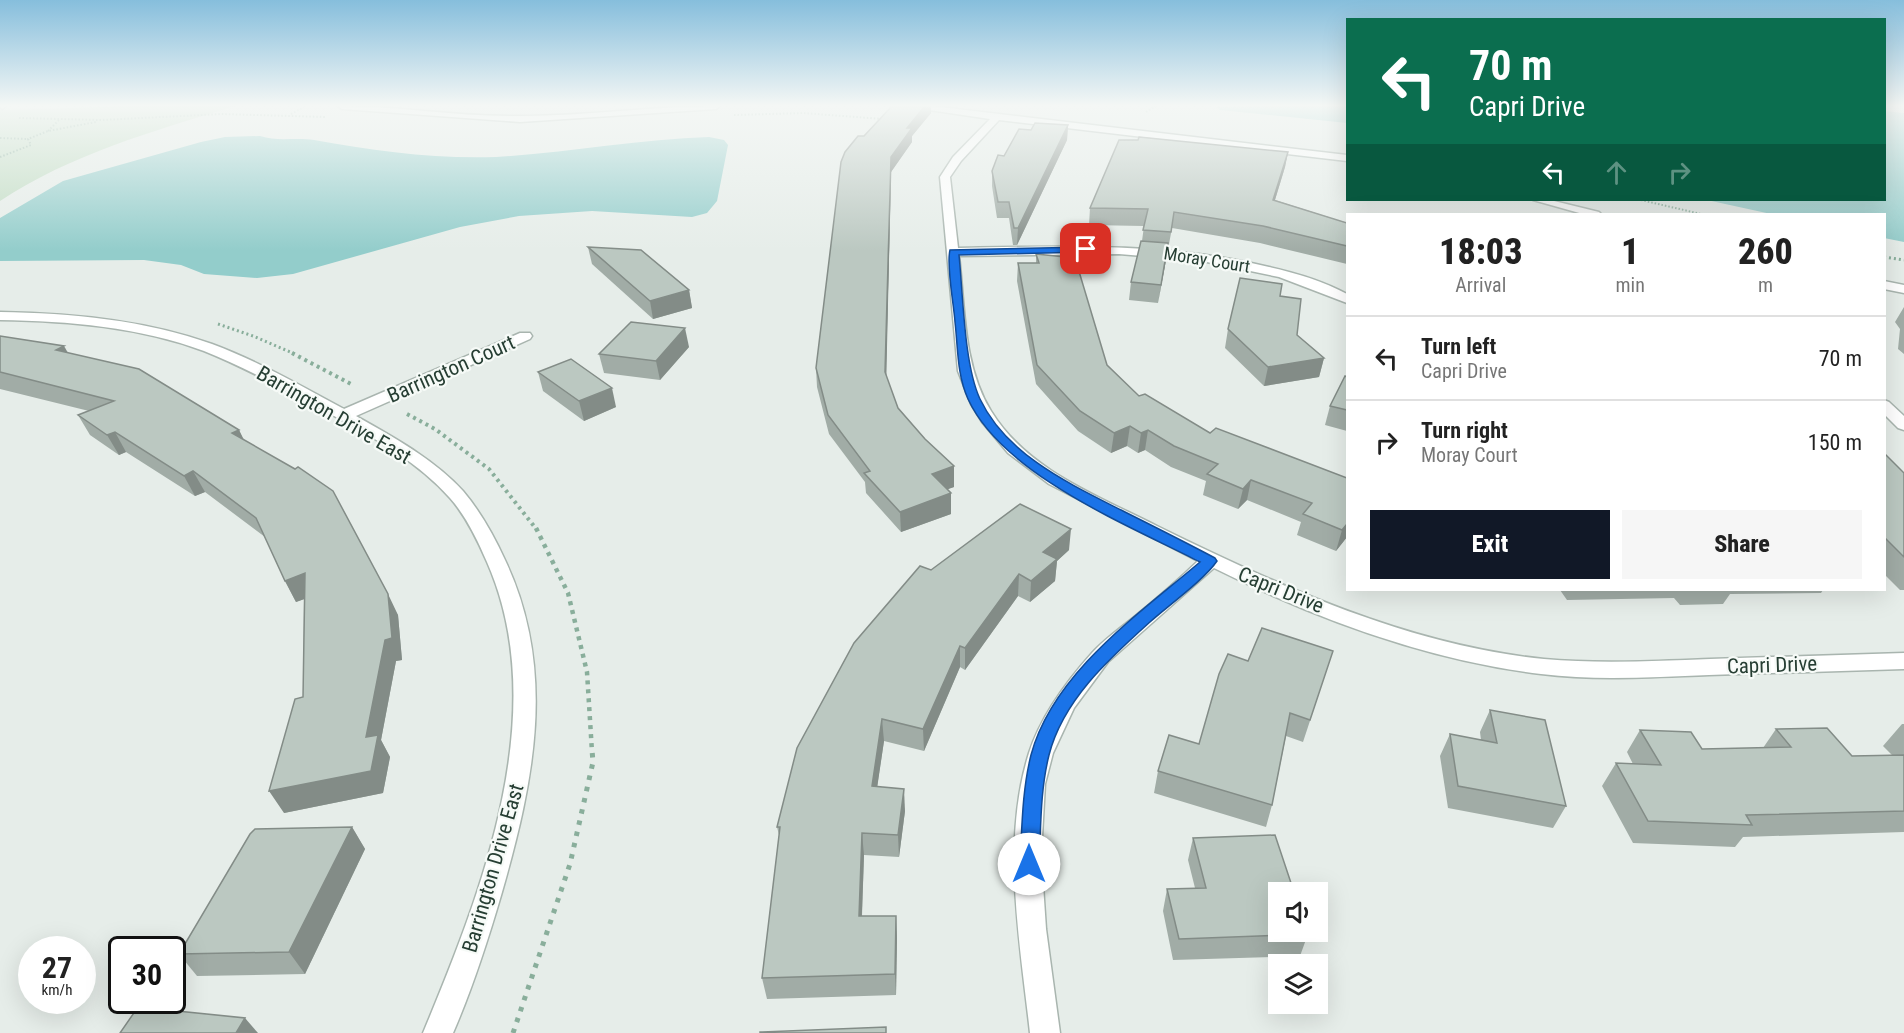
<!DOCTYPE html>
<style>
:root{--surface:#fff;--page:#f6f6f6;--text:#222;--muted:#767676;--line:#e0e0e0;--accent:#111827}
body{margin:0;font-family:"Roboto Condensed",sans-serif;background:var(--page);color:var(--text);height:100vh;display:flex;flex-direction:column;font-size:22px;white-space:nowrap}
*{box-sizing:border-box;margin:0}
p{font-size:20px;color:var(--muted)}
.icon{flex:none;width:33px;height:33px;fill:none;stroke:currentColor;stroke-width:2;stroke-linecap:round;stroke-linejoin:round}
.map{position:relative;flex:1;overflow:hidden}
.drawer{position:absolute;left:1346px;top:213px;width:540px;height:378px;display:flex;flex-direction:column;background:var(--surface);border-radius:0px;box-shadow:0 6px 24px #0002}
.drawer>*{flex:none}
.banner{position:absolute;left:1346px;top:18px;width:540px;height:183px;border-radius:0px;box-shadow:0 6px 24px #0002;background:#0b6e4f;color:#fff;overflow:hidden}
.tools{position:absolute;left:1268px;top:882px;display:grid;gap:12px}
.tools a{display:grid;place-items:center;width:60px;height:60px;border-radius:0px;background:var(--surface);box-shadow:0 6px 24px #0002;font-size:30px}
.speed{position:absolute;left:18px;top:936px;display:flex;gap:12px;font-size:30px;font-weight:700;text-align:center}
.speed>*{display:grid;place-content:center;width:78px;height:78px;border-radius:50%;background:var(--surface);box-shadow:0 6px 24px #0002;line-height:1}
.speed small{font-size:15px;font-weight:400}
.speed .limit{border:3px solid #111;border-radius:9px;background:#fff;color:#111}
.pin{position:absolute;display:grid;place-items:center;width:51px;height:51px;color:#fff;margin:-26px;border-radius:12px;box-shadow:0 3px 9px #0006}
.me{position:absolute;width:66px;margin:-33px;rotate:0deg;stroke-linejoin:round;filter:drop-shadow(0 0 4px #0008)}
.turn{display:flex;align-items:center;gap:21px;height:126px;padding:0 24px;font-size:27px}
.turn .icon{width:78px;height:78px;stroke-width:2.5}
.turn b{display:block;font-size:42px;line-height:51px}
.lanes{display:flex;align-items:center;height:57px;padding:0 24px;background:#0003;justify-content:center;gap:30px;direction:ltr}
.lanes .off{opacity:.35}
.eta{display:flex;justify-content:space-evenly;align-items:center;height:102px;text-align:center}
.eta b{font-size:36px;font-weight:800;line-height:42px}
.action{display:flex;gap:12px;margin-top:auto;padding:12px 24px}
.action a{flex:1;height:69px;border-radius:0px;background:var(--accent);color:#fff;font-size:24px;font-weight:800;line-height:69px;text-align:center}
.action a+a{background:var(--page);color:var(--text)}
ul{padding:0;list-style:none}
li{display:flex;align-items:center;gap:18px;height:84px;padding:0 24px;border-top:2px solid var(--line)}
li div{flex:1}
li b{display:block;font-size:22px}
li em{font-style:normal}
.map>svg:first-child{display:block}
.green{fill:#c1dcc3}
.water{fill:#93cdcb}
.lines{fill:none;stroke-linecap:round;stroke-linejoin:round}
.street-casing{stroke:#a9b5af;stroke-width:3}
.path-far4{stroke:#89ae9b;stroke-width:2;stroke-dasharray:1.5 2;stroke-linecap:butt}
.path-far3{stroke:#89ae9b;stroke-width:3;stroke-dasharray:2 3;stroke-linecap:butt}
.path-far2{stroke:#89ae9b;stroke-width:4;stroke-dasharray:3 4;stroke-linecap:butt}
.path-far1{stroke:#89ae9b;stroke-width:4.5;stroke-dasharray:4 5;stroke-linecap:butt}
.path{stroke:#89ae9b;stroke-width:5;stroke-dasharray:4.5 7;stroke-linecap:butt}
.street{fill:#fff;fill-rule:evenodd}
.wall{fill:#a1aca6}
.shaded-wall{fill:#838c87}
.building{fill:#bbc8c1;stroke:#838c87;stroke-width:1.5}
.route{fill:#1a73e8;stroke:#114b97;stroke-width:1.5}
.labels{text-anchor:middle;stroke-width:4.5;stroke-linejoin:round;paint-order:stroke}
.far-street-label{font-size:18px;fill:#263e33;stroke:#f6faf7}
.street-label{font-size:21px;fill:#263e33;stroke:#f6faf7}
</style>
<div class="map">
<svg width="1904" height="1033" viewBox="0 0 1904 1033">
<rect width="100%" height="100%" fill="#e6ede9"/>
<path class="green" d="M134,106H235C154,131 71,154 0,201V110Z"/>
<g class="water">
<polygon points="1347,106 1347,123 1220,110 1216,107"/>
<polygon points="1884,111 1904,113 1904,242 1884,238 1884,214 1771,214 1707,200 1884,200"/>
<path d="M260,136C278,142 296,137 314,140C374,151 434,159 496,157C567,153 638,139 709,137L724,140L728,145L717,201L707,213L692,217L592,211L519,216L460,227L293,274L257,278L204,274L181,265L144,260L0,261V218L63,181L201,142L225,137Z"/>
</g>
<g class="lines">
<defs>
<g id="street">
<polygon points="0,106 6,106 2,109"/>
<path d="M338,106C399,106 459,117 520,116C587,116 653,106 720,106L716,109L520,122L342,109Z"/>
<path d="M902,106H932L1347,155V161L999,120L961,161L950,177L958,248C1063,246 1167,242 1269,267C1296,273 1323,281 1347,294V303L1279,277L1202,261L1119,254L959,256C965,307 963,366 991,411C1027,470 1098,496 1157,526C1279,586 1407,645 1544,659C1599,664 1655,661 1710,659C1775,657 1839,655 1904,653V669C1839,671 1774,673 1709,675C1653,677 1596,681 1541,674C1427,660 1316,619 1214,568L1108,662L1074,708L1053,753L1045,784L1041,855L1046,929L1060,1033H1030C1020,942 1001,842 1029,753C1041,716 1066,682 1092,653C1104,640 1119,629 1133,618C1155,600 1177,581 1198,561L1049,484L1008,453L982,422L971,404L958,371L940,177L953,157L990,119Z"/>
<polygon points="1533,200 1550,200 1599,212 1601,214 1583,214"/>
<polygon points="1884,281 1904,285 1904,293 1884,289"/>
<path d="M0,312C72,313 145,320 212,344C258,361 301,386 344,409L520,333H530L532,336L530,339L356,416C393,437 434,459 463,491C480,511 494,536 505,560C557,670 534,780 502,892C488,940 473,987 453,1033H423C482,892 553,711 487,562C477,539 466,516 450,498C414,457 361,431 314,405C278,386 242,366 204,351C139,327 69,321 0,320Z"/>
<polygon points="1884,400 1889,402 1904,416 1904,430 1898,428 1884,414"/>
</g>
</defs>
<use href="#street" class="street-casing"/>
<g class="path-far4">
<polyline points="1146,112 1156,106"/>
<polyline points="291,114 304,107"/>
<polyline points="734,115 803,113 883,119"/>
<polyline points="19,118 101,120 221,114 326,117"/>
<polyline points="48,131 59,120"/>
<polyline points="0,138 28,139"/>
<polyline points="0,157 31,145 28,139 48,131 96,122"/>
<polyline points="1641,200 1701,214"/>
</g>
<g class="path-far3">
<polyline points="1884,257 1904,260"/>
<polyline points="218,324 253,336 295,354"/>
</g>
<g class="path-far2">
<polyline points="292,353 353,385"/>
<polyline points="407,414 435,429 489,469 537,530"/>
</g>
<polyline class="path-far1" points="536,528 568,593 587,672 592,752"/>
<polyline class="path" points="513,1033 570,864 593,762 592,750"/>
<use href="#street" class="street"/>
</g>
<g class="wall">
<polygon points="892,106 931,106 931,113 912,136 912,142 891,172 886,376 898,408 925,439 954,466 954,487 947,489 951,514 901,532 866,493 865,482 829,434 817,387 816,368 864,136"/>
<polygon points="1068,125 1067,140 1017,245 1013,245 1009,218 997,218 992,186 992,171 1004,156 1031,130"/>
<polygon points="1288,152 1285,167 1275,200 1347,223 1347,264 1260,243 1172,228 1158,303 1129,300 1131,282 1142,241 1144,226 1089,225 1090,208"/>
<polygon points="588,247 689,290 692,308 653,319 592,264"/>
<polygon points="1036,254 1107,365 1139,396 1210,433 1347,478 1347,537 1336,551 1297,535 1301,522 1247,500 1238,509 1203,495 1206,481 1171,467 1145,450 1138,453 1127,446 1111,453 1078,431 1036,384 1017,281 1018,263 1036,263"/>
<polygon points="1280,296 1297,335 1324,358 1319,377 1264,386 1225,348 1228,329"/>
<polygon points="1904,307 1904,354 1898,349 1900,329 1895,322"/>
<polygon points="0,336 68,353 239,430 243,439 398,615 402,660 396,661 381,740 390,757 383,793 284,813 303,697 304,599 296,602 285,581 265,537 205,492 195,496 126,452 119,455 90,435 78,415 89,411 0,389"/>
<polygon points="689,347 660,380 604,373 599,354"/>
<polygon points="538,372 616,407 584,421 543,391"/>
<polygon points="1347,377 1347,431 1325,425 1330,406"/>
<polygon points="1884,453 1904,473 1904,590 1900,590 1884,574"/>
<polygon points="1069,550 1057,561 1055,581 1030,602 1018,596 965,670 960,667 924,751 884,741 877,787 905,811 899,857 864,855 862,916 896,916 897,938 896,995 767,999 762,978 779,835 777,827 931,570"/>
<polygon points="1560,590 1823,590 1821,593 1730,594 1723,604 1680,605 1674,598 1567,600"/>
<polygon points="1333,651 1303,742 1286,736 1272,805 1266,827 1154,793 1158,771 1199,744 1248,661"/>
<polygon points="1490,710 1566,806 1553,828 1448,808 1440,756 1450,734 1481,740 1480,732"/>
<polygon points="1902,724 1904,724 1904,832 1743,837 1735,847 1633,843 1602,786 1616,763 1633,764 1627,752 1640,730 1702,749 1763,748 1776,729 1852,756 1892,755 1883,746"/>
<polygon points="352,827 365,849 305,974 197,976 179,954"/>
<polygon points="1193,838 1308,934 1300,956 1173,960 1163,911 1167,889 1195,888 1188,860"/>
</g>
<g class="shaded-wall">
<polygon points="925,106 931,106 931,113 912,136 912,142 891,172 886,391 885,372 891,157 907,128"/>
<polygon points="1068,125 1067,140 1017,245 1018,228"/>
<polygon points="1288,152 1285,167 1270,216 1273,200"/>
<polygon points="1168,243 1166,260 1158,303"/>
<polygon points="689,290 692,308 653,319 650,301"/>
<polygon points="685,328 689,347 660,380 656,361"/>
<polygon points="64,346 75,365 56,350"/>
<polygon points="1324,358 1319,377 1264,386 1268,367"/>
<polygon points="612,388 616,407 584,421 579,401"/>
<polygon points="1130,426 1127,446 1111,453 1114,433"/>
<polygon points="239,430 249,450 232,433"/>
<polygon points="1148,430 1145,450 1138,453 1141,433"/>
<polygon points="115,432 126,452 119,455 107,435"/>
<polygon points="954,466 954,487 932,495 932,474"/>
<polygon points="193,471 205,492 195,496 184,476"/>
<polygon points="1251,480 1247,500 1238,509 1243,489"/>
<polygon points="951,493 951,514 901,532 900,512"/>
<polygon points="1347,524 1347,537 1336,551 1342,530"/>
<polygon points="1071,529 1069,550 1057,561 1055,581 1030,602 1031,581 1043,552"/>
<polygon points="305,573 316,595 296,602 285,581"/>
<polygon points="1019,574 1018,596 965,670 965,648"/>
<polygon points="388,594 398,615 402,660 396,661 381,740 390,757 383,793 284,813 269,791 366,737"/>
<polygon points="960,646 960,667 924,751 923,729"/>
<polygon points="882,719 884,741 874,809 872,786"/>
<polygon points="904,789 905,811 899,857 898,835"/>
<polygon points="352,827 365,849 305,974 289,952"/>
<polygon points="862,833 864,855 861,938 859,916"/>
<polygon points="896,916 897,938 896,995 895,974"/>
<polygon points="245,1018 258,1033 236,1033"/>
</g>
<g class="building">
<polygon points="892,106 925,106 907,128 912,128 891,157 885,372 898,408 925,439 954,466 932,474 951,493 900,512 864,473 870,471 828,415 816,368 841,162 845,152 858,136 864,136"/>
<polygon points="1035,123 1068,125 1018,228 1014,228 1009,202 998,202 992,171 998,155 1004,156 1019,129 1031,130"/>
<polygon points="1139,137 1288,152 1273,200 1347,223 1347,246 1263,226 1174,212 1171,232 1143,230 1148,209 1090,208 1119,140 1138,140"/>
<polygon points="1141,241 1168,243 1161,285 1131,282"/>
<polygon points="588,247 641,250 689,290 650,301"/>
<polygon points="1036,254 1075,258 1107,365 1139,396 1145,394 1210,433 1216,428 1347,478 1347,524 1342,530 1303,514 1312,503 1251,480 1243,489 1207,474 1218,464 1174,446 1148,430 1141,433 1130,426 1114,433 1080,411 1037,365 1018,263 1039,263"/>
<polygon points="1240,278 1282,284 1280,296 1301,299 1297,335 1324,358 1268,367 1228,329"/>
<polygon points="631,322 685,328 656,361 599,354"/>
<polygon points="0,336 64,346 56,350 139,369 239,430 232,433 295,469 298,467 333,491 388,594 392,638 385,640 366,737 378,735 371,771 269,791 295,699 303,697 305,573 285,581 256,518 193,471 184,476 115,432 107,435 78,415 114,401 0,372"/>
<polygon points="571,359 612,388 579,401 538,372"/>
<polygon points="1345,376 1347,377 1347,410 1330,406"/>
<polygon points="1884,453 1904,473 1904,557 1884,537"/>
<polygon points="1020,504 1071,529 1043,552 1057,559 1031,581 1019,574 965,648 960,646 923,729 882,719 872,786 904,789 898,835 862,833 859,916 896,916 895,974 762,978 780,827 777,827 797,748 854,643 920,566 931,570"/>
<polygon points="1262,628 1333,651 1310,720 1290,713 1272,805 1158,771 1169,735 1199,744 1219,674 1228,654 1248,661"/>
<polygon points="1490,710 1545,720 1566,806 1458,786 1450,734 1497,743"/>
<polygon points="1827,728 1852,756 1904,755 1904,811 1746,815 1752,825 1648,821 1616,763 1661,765 1640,730 1691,732 1702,749 1791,747 1776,729"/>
<polygon points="352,827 289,952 179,954 250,834 255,829"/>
<polygon points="1275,835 1294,892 1278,892 1278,932 1307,932 1308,934 1179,939 1167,889 1206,888 1193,838"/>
<polygon points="138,1007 245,1018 236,1033 120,1033"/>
<polygon points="886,1027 886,1033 760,1033 760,1032"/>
</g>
<linearGradient id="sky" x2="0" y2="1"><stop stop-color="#86bedc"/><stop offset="0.42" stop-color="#f4f7f5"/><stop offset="1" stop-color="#f4f7f5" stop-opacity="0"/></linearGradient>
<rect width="1904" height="251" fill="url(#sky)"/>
<path class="route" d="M1089,247V251L1086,252L959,255C963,294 964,365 980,399C1007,456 1072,485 1125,512C1155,527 1185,542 1215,558L1217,561C1205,579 1168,606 1150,622C1109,659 1063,700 1049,755C1040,791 1041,828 1039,864L1036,870L1029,873L1023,870L1020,864C1022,828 1022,791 1031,755C1053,673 1139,614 1200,562C1128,525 1003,475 968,399C957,375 958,348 955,322C954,305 946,265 950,250Z"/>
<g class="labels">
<g class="far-street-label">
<text transform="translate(1207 260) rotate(9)" y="6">Moray Court</text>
</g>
<g class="street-label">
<text transform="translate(451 369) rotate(-24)" y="7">Barrington Court</text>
<text transform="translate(334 415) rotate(30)" y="7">Barrington Drive East</text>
<text transform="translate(1281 590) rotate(22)" y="7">Capri Drive</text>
<text transform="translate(1772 665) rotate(-2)" y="7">Capri Drive</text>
<text transform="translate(493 868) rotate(-74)" y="7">Barrington Drive East</text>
</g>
</g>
</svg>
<div class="tools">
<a><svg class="icon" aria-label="sound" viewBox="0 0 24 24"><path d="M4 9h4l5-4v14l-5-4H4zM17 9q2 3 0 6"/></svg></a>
<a><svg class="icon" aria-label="layers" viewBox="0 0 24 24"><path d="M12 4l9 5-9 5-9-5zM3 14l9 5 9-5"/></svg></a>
</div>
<div class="speed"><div>27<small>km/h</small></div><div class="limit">30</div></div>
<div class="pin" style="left:1086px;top:249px;background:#d93025"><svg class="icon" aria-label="arrive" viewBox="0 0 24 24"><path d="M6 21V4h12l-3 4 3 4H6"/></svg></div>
<svg class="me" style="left:1029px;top:864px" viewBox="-20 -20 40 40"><circle r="19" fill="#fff"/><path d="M0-13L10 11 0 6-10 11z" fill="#1a73e8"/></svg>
<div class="banner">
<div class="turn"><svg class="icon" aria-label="left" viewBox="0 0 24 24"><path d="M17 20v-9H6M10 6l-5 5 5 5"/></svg><div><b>70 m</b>Capri Drive</div></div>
<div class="lanes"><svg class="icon" aria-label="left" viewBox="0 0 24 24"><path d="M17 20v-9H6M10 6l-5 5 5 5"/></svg><svg class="icon off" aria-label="ahead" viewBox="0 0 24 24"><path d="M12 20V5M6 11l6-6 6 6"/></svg><svg class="icon off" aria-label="right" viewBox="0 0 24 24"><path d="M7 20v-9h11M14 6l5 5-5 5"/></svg></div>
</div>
<section class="drawer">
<div class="eta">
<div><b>18:03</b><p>Arrival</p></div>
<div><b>1</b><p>min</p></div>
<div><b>260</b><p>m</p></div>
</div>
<ul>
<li><svg class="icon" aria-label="left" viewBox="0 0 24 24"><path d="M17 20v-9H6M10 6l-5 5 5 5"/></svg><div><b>Turn left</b><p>Capri Drive</p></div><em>70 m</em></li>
<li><svg class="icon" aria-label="right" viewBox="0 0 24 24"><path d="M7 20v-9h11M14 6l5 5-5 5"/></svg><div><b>Turn right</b><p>Moray Court</p></div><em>150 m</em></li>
</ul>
<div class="action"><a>Exit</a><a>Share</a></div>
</section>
</div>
